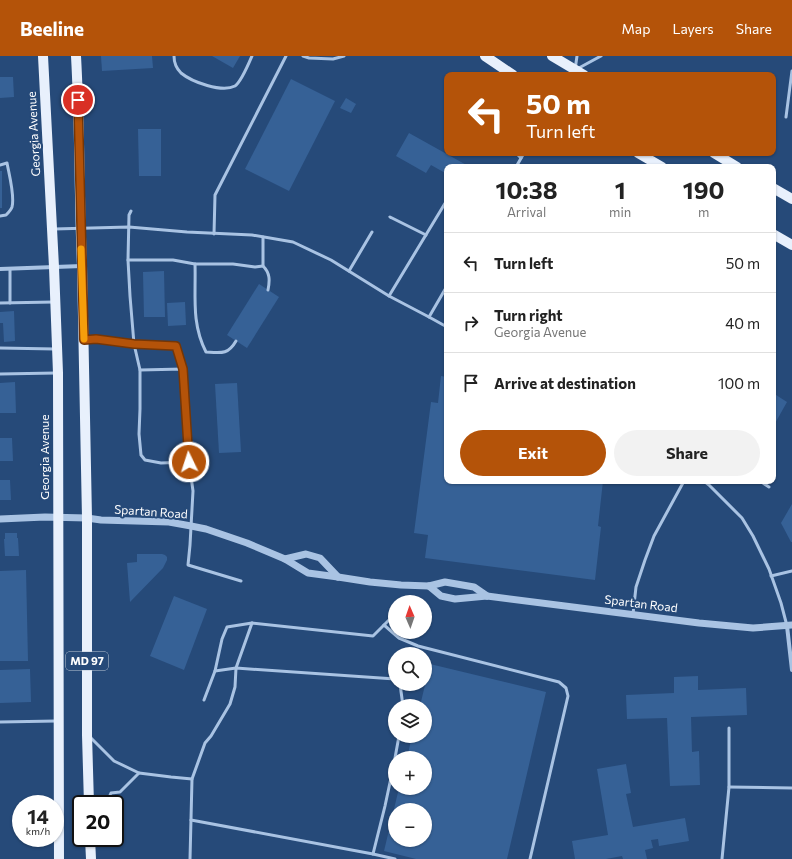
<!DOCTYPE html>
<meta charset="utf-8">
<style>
:root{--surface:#fff;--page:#f2f2f2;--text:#222;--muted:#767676;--line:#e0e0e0;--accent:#b45309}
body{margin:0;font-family:Commissioner,sans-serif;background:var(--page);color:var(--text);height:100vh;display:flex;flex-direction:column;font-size:15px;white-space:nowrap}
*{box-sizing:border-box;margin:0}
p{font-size:13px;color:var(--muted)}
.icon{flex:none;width:22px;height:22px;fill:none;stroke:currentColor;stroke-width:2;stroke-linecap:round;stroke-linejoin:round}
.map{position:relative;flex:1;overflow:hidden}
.panel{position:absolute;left:444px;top:108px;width:332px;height:320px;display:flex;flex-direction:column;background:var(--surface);border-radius:8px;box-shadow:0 1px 3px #0004}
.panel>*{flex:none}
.guide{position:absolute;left:444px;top:16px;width:332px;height:84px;border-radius:8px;box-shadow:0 1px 3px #0004;background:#b45309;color:#fff;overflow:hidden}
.needle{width:26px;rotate:358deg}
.tools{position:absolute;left:388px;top:539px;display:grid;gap:8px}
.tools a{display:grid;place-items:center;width:44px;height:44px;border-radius:50%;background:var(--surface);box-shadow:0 1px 3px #0004;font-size:20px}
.speed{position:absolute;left:12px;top:739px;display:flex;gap:8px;font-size:20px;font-weight:700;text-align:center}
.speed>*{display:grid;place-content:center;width:52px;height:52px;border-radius:50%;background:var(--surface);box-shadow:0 1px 3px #0004;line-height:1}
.speed small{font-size:10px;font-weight:400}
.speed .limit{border:2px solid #111;border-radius:6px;background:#fff;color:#111}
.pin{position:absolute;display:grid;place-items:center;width:34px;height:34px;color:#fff;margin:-17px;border:2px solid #fff;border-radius:50%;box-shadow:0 1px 4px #0007}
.me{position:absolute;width:44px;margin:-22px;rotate:356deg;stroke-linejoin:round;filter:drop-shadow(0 0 3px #0008)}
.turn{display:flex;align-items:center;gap:14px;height:84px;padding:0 16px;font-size:18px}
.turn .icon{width:52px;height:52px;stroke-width:2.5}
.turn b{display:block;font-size:28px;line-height:34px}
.eta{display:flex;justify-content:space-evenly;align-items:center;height:68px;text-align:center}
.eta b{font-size:24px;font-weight:700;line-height:28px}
.primary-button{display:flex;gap:8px;margin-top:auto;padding:8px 16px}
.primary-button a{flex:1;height:46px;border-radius:24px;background:var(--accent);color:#fff;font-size:16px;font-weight:700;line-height:46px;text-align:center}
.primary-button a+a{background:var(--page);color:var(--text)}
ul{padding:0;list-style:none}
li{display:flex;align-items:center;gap:12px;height:60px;padding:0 16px;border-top:1px solid var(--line)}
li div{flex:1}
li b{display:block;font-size:15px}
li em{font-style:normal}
header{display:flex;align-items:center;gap:24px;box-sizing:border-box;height:56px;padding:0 20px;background:var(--accent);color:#fff}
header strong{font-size:19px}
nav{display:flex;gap:22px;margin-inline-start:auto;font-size:14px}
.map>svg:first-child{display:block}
.building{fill:#366196;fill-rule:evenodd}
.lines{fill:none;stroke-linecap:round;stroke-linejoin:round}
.service{stroke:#a9c3e3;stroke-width:3}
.minor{stroke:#a9c3e3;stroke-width:4}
.tertiary{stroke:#a9c3e3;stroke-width:7}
.primary{stroke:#e8f0fc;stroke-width:10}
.route-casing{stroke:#753606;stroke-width:10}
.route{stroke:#b45309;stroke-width:7}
.slow{stroke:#f59e0b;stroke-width:7}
.labels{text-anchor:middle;stroke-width:4;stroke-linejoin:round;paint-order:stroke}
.shield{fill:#264a79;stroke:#bec9d7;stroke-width:1}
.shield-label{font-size:11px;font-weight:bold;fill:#fff}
.street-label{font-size:12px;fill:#fff;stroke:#264a79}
</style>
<header>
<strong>Beeline</strong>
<nav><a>Map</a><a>Layers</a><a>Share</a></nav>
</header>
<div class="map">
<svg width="792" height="803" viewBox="0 0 792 803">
<rect width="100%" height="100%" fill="#264a79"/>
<g class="building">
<polygon points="101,0 152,0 153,12 102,15"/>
<polygon points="212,0 240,0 233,12"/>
<polygon points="0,21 13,21 14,41 0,42"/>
<polygon points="291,23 335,45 289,135 245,113"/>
<polygon points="346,42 356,48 351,57 340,52"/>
<polygon points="138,73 161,73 161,120 139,120"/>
<polygon points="409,77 470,111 447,111 447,118 431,109 426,117 396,100"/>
<rect x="0" y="115" width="2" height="37"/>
<polygon points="164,215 165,261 144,261 143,216"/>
<polygon points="259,228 279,241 247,292 227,279"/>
<polygon points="185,246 186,269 168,270 167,247"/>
<polygon points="14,255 15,285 4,286 3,267 0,267 0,256"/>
<polygon points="441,320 447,321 447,425 603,425 598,470 601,471 595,524 425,502 428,479 414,477 431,346 438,347"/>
<polygon points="15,326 16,357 0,357 0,327"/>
<polygon points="237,327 241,396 219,397 215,328"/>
<polygon points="773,337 787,346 773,371"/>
<polygon points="0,382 12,382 13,405 0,405"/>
<polygon points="0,424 10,424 11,444 0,444"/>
<polygon points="792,448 792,486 791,486 781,467"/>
<polygon points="5,477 17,477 17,482 18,482 19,500 5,500 4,483 5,483"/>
<polygon points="137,498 162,498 165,499 167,501 167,504 163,512 130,546 127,507 137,506"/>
<polygon points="26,514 28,605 0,605 0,515"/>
<polygon points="174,540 207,553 184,614 150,600"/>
<path d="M430,608L546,636L507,803H416L384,795L399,732H425V702H407L412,680H425V650H420ZM395,754H425V784H395Z"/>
<polygon points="30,613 31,646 0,647 0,614"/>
<polygon points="698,620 698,634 746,632 747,659 691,661 692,696 699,695 700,729 670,730 667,662 627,663 626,639 674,637 674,621"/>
<polygon points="626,708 631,737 626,738 633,771 685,762 689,785 659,790 658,783 651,784 653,792 645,794 647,803 623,803 622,800 606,803 575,803 572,785 608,779 597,713"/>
</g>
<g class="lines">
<g class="service">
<path d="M174,0C174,6 177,13 181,17C192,26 222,37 235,30C241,26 249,7 252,0"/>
<polyline points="303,0 309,2 333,3 344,0"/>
<polyline points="577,13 601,0"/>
<polyline points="572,19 575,14 577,0"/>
<polyline points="786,61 792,15"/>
<polyline points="516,97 521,102"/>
<path d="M0,109L7,107C9,118 15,140 12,151C11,154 8,157 6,159L0,160"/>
<polyline points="516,111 524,97"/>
<polyline points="131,155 129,159 128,204 130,240 134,288 140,314 140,353 139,378 141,399 145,404 161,407 189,406"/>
<polyline points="390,161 426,179"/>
<polyline points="54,173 129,171 187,176 252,179 293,186 331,204 389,240 429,261 447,271"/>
<polyline points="214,178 215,139 286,0"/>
<path d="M263,181V210C270,217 270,224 268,234"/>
<polyline points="128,204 173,204 195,208 233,208 255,211 263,210"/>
<path d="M195,208C196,239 191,267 206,296C221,297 228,299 236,285"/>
<polyline points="10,213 10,247"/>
<polyline points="349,215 372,176"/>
<polyline points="389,240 447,144"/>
<polyline points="0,247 54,246"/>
<polyline points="429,261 447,230"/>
<polyline points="85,283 96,283 134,288 176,290 183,313"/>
<polyline points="0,292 55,293"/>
<polyline points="140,314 183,313 189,406 193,435 190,489 188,509 241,525"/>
<polyline points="0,318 56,317"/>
<polyline points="704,425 709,429 742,462 753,480 769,513 781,547 787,570"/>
<polyline points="760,425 769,431"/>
<polyline points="771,520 792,515"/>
<polyline points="633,558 636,531 645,504 654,480 684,425"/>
<polyline points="384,569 399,582 418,590 559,626 566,632 568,640 530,803"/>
<polyline points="215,615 236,612 395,623"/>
<polyline points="400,628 403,650"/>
<polyline points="204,644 215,615 222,583 227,571 252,567 373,580 395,558"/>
<polyline points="0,666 56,665"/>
<polyline points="90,681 114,705 139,717 171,721 192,723 205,687 211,680 230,648 235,631 236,612 252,567"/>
<polyline points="395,702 399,680"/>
<polyline points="729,731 792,732"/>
<polyline points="106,748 111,737 120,736 139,717"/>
<polyline points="191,764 373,798 395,803"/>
<polyline points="373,798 385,750 395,703"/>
<polyline points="190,803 192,723"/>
<polyline points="722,803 729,731 729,672"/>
</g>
<g class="minor">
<polyline points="0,213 82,210"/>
<polyline points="787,570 792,614"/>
</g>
<g class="tertiary">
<polyline points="0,463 45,461 87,462 101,464 169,466 191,470 206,473 247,487 285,503 308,517 338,521 370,526 401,529 429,530 445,526 474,531 487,540"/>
<polyline points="285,503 306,498 320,502 338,521"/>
<polyline points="429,530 441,540 455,543 487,540 699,567 753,572 792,569"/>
</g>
<g class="primary">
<polyline points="43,0 54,211 58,317 59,803"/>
<path d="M76,0C80,70 79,140 82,210L87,462V679L89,748"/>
<polyline points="485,0 513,19"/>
<polyline points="552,0 584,19"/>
<polyline points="638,97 662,111"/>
<polyline points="714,97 737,111"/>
<polyline points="773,132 792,143"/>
<polyline points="773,178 792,189"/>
<polyline points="90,782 91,803"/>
</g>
</g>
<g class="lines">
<defs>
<polyline id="route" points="78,44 84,284 96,283 134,288 176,290 183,313 189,406"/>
</defs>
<use href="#route" class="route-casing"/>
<use href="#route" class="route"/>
<polyline class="slow" points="81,193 84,283"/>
</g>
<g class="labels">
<rect class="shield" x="66" y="596" width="42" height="18" rx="3"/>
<g class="shield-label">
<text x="87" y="609">MD 97</text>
</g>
<g class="street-label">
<text transform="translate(34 78) rotate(-93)" y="4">Georgia Avenue</text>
<text transform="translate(45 401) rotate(-90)" y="4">Georgia Avenue</text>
<text transform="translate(151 456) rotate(4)" y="4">Spartan Road</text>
<text transform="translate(641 548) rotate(7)" y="4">Spartan Road</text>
</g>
</g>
</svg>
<div class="tools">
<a><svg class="needle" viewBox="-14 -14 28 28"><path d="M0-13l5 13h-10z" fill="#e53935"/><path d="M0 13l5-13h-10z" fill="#767676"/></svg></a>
<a><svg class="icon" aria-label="search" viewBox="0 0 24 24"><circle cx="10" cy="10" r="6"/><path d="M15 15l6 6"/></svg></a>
<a><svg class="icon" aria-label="layers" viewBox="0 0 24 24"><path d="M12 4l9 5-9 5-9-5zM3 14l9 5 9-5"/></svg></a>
<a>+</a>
<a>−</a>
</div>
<div class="speed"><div>14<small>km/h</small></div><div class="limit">20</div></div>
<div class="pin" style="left:78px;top:44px;background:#d93025"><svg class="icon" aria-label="arrive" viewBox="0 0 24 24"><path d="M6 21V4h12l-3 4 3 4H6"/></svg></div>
<svg class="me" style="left:189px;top:406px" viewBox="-20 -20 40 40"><circle r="17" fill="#b45309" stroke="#fff" stroke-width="3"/><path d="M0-11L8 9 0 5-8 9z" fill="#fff"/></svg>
<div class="guide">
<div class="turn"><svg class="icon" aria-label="left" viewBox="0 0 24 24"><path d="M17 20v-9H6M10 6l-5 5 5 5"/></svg><div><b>50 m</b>Turn left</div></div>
</div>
<section class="panel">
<div class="eta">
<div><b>10:38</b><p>Arrival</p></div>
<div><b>1</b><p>min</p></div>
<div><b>190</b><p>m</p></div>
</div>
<ul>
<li><svg class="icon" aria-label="left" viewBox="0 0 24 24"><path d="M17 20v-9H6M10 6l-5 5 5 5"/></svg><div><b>Turn left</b></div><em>50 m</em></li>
<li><svg class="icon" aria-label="right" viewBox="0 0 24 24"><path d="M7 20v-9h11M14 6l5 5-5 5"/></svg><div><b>Turn right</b><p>Georgia Avenue</p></div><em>40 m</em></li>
<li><svg class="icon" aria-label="arrive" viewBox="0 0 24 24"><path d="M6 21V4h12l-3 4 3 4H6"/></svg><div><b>Arrive at destination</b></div><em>100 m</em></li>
</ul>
<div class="primary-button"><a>Exit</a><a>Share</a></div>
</section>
</div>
